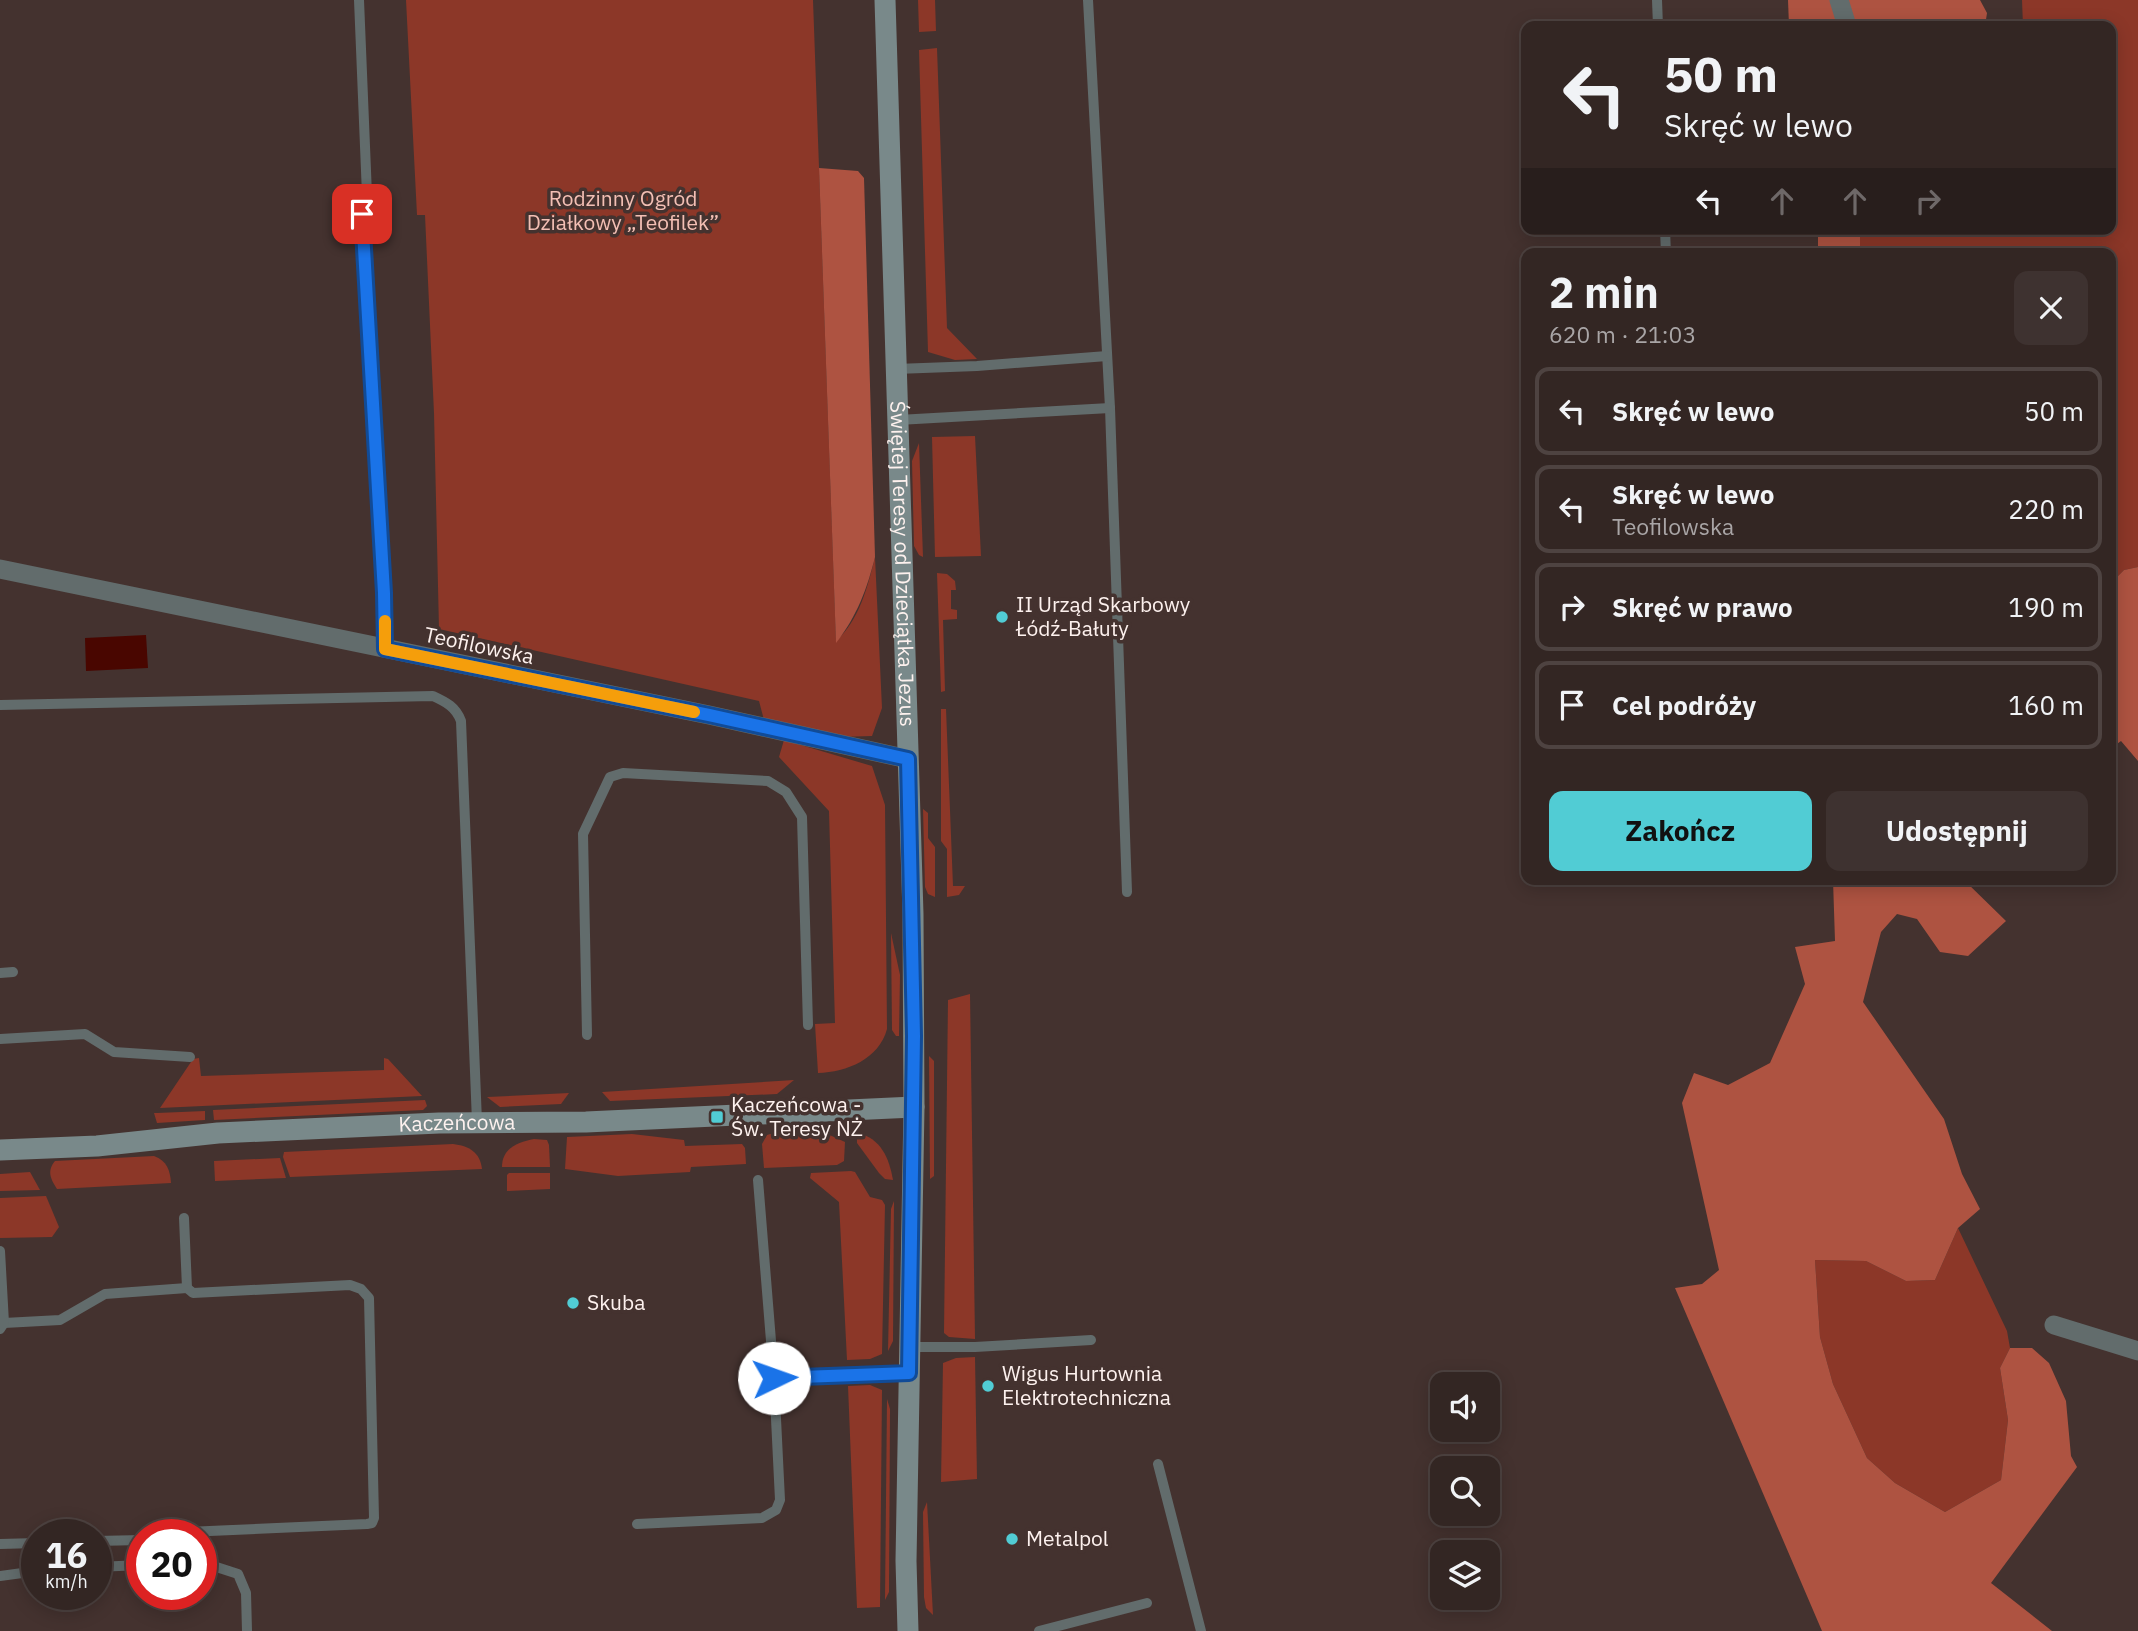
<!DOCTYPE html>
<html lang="pl">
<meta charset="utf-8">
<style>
:root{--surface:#332623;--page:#3e3230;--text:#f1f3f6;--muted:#a9a5a6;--line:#4e4341;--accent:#51ccd4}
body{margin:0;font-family:"IBM Plex Sans",sans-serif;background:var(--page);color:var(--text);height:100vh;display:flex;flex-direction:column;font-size:26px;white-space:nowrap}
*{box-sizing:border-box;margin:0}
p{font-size:23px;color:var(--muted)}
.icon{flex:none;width:38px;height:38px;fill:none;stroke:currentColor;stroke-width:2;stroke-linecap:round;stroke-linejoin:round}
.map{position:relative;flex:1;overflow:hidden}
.details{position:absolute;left:1521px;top:248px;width:595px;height:637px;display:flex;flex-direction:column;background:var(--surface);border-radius:14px;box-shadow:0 4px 18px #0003,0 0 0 2px var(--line)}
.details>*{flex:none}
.guide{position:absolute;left:1521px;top:21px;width:595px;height:214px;border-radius:14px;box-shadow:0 4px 18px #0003,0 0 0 2px var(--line);background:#332623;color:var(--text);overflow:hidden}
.controls{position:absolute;left:1430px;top:1372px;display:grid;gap:14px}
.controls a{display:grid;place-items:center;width:70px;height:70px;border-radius:14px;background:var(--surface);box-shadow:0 4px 18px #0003,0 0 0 2px var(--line);font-size:35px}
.speed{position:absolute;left:21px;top:1519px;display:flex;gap:14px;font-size:35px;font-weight:700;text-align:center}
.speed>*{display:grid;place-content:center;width:91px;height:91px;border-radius:50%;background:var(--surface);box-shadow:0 4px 18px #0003,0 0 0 2px var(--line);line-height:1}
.speed small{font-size:18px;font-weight:400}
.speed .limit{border:10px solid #d22;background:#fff;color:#111}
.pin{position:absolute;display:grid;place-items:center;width:60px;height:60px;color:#fff;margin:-30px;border-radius:14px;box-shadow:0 4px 10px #0006}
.me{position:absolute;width:77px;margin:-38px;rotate:87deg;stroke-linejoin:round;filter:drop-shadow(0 0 5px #0008)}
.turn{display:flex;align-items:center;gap:24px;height:147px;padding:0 28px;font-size:32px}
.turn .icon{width:91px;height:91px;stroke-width:2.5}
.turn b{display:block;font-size:49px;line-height:60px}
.lanes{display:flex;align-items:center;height:66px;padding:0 28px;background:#0003;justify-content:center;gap:35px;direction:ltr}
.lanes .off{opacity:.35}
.round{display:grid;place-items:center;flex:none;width:74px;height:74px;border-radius:14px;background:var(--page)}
.head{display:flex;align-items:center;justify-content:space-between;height:119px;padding:0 28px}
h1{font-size:42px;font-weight:700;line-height:52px}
.button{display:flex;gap:14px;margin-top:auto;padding:14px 28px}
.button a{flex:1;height:80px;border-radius:14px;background:var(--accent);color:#111;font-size:28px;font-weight:700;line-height:80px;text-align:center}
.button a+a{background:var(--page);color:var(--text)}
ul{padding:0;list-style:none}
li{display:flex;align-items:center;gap:21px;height:88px;margin:0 14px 10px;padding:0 14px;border:4px solid var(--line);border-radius:14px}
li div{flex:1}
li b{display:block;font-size:26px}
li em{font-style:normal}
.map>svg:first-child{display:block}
.green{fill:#8c3728}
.forest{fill:#ae5341}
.water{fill:#490600}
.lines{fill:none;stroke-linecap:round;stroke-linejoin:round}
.lane{stroke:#626c6c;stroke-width:10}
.street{stroke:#626c6c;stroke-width:19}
.secondary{stroke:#79898a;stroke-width:21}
.route-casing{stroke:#114b97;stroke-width:18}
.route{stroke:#1a73e8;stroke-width:12}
.slow{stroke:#f59e0b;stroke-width:12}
.poi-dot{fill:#51ccd4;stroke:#44322f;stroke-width:2.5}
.labels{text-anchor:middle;stroke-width:7;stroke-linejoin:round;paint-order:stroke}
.park-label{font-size:21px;fill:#f3bfb4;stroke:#44322f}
.street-label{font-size:21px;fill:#fdf1ee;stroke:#44322f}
.poi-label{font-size:21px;fill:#fdf1ee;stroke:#44322f;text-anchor:start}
</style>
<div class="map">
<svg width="2138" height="1631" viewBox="0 0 2138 1631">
<rect width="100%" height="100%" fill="#44322f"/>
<g class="green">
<path d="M406,0H813L836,641C859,621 868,586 875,557L882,708L872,736L840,737L764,720L759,701L439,629L434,413L425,215H417Z"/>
<polygon points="918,0 935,0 936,31 919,32"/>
<polygon points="2022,0 2138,0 2138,567 2124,570 2111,583 2110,254 1860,254 1860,229 2110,229 2110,26 2023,26"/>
<polygon points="937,48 947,328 977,359 955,360 928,352 919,50"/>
<polygon points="975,436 981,556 935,557 932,437"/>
<polygon points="919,443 923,557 919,555 914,546 912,461"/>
<polygon points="937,573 947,574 955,581 956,590 951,590 951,609 957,610 957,619 943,620 945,691 941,692"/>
<polygon points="941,709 946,709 953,886 965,886 959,895 947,897 947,849 941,841"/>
<path d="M784,740L872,766L885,805L887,1029C879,1059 847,1072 818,1073L815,1024L835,1023L829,811L779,757Z"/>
<polygon points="923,809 928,813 928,838 935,847 935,897 928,894 925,887"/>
<polygon points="891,933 900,975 899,1036 896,1036 892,1030"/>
<polygon points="970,994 975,1339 949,1337 944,1333 948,1000"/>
<polygon points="929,1056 934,1061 934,1176 930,1179"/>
<polygon points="199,1058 201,1076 384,1070 384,1058 388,1059 422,1096 160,1108 193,1059"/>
<polygon points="794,1080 777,1094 610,1101 602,1092"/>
<polygon points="569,1093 561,1104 500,1107 487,1097"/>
<polygon points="425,1100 427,1106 423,1110 214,1120 213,1110"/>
<polygon points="205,1111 205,1120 157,1123 154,1113 157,1113"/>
<polygon points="812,1127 845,1142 844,1161 837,1165 764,1168 762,1144 767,1135 787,1129"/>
<path d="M857,1133C881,1138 889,1158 893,1180L885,1179L879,1173L857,1143Z"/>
<polygon points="632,1134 684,1140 685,1146 742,1144 745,1148 746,1164 691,1167 690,1172 618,1176 565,1169 567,1137"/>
<path d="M534,1139L547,1140L549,1145L550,1167H502C502,1148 518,1142 534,1139Z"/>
<path d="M453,1144C469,1146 480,1152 482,1169L290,1177L283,1157L284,1152Z"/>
<path d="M154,1156C167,1161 170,1170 171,1183L57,1189C50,1178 47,1171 55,1161Z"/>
<polygon points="280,1158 286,1178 215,1181 214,1161"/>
<polygon points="851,1171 855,1172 870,1197 882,1200 885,1205 882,1354 870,1359 847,1360 839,1202 810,1178 811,1173"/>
<polygon points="30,1172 40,1190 0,1191 0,1174"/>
<polygon points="509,1173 550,1173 550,1189 507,1191 507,1175"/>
<polygon points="46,1196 59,1227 52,1237 0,1238 0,1198"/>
<polygon points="894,1201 893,1341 888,1351 891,1209"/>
<polygon points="1958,1228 2007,1331 2010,1348 2000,1368 2008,1420 2001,1480 1945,1512 1895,1483 1867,1458 1833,1384 1820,1337 1815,1260 1866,1261 1906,1281 1935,1280"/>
<polygon points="975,1357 977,1479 941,1482 943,1363 956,1358"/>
<polygon points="870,1385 882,1390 880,1607 857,1608 848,1386"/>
<polygon points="887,1399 890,1409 889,1592 885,1600"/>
<polygon points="927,1502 933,1615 926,1608 924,1597 923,1512"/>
</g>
<g class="forest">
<polygon points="1788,0 1980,0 1987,13 1985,26 1789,26"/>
<path d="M819,168L858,171L864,178L875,557C867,589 857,616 836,643Z"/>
<rect x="1818" y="229" width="42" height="25"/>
<polygon points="2138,567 2138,761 2121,741 2110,749 2111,583 2124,570"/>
<polygon points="1833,880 1925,880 1930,884 1934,880 1964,880 2006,921 1968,956 1940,952 1917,919 1897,914 1881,932 1863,1002 1944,1119 1962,1174 1980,1209 1958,1228 1935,1280 1906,1281 1866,1261 1815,1260 1820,1337 1833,1384 1867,1458 1895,1483 1945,1512 2001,1480 2008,1420 2000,1368 2010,1348 2032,1348 2049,1363 2066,1401 2071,1456 2077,1467 1991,1583 2052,1631 1822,1631 1675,1288 1702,1284 1719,1270 1682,1103 1694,1073 1728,1085 1770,1063 1805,984 1795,947 1835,941"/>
</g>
<polygon class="water" points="146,635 148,668 86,671 85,638"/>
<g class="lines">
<g class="lane">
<polyline points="359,0 367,195 361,209 384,593 385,649"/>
<polyline points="1088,0 1110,408 1127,892"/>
<polyline points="1657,0 1658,26"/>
<polyline points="1665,229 1666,254"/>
<polyline points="896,369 977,366 1107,356"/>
<polyline points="898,420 1110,408"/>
<path d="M0,705L433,696C446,702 456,707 461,721L477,1122"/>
<polyline points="0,973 13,972"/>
<polyline points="587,1035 583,834 610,777 623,773 768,781 786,792 802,817 808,1025"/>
<polyline points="0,1039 85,1034 114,1052 190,1057"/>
<polyline points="4,1323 60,1320 105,1294 187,1288"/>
<polyline points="0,1329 4,1323 0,1251"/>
<polyline points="910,1347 975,1347 1091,1340"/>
<polyline points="774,1378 909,1372"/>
<polyline points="1158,1464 1201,1631"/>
<polyline points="637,1524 762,1518 776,1510 780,1500 774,1378 758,1180"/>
<polyline points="183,1535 187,1532 367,1524 372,1523 374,1518 369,1298 361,1289 350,1285 193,1293 187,1288 184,1218"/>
<polyline points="96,1541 142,1540"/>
<polyline points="0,1544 37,1543"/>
<polyline points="201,1562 238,1574 246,1593 247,1631"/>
<polyline points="96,1567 142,1565"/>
<polyline points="0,1576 37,1571"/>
<polyline points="1039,1631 1147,1603"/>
</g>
<g class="street">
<polyline points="1839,0 1847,26"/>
<polyline points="0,569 709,715 908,759"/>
<polyline points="2054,1325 2138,1351"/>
</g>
<g class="secondary">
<path id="s1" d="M885,0L913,914L914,1107L906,1561L908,1631"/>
<path id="s2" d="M0,1150L97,1146L218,1133L439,1123L586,1122L914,1107"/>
</g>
</g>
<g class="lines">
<defs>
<polyline id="route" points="362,214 384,593 385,649 709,715 908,759 914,1036 909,1373 774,1378"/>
</defs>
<use href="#route" class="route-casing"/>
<use href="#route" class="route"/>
<polyline class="slow" points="385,621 385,649 694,712"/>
</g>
<g class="poi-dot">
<circle cx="1002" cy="617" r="7"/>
<rect x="710" y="1110" width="14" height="14" rx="3.5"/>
<circle cx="573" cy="1303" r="7"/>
<circle cx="988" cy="1386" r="7"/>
<circle cx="1012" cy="1539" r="7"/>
</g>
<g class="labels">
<g class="park-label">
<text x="623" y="206">Rodzinny Ogród<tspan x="623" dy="24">Działkowy „Teofilek”</tspan></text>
</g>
<g class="street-label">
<text dy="7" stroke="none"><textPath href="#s1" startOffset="564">Świętej Teresy od Dzieciątka Jezus</textPath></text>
<text transform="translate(479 646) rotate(12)" y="7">Teofilowska</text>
<text dy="7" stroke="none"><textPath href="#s2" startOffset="458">Kaczeńcowa</textPath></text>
</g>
<g class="poi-label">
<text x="1016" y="612">II Urząd Skarbowy<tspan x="1016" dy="24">Łódź-Bałuty</tspan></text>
<text x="731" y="1112">Kaczeńcowa -<tspan x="731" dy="24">Św. Teresy NŻ</tspan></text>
<text x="587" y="1310">Skuba</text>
<text x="1002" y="1381">Wigus Hurtownia<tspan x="1002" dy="24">Elektrotechniczna</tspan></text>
<text x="1026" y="1546">Metalpol</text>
</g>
</g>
</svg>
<div class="controls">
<a><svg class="icon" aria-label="sound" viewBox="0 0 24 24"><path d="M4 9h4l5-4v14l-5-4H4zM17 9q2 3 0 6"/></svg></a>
<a><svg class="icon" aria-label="search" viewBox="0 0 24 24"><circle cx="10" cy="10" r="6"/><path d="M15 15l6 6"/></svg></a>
<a><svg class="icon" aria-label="layers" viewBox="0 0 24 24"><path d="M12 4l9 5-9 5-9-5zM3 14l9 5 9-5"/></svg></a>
</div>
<div class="speed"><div>16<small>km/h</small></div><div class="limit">20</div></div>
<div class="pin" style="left:362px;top:214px;background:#d93025"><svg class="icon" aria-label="arrive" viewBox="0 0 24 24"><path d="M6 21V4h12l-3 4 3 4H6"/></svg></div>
<svg class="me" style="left:774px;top:1378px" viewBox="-20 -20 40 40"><circle r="19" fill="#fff"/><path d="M0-13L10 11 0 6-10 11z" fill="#1a73e8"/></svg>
<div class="guide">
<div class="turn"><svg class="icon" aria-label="left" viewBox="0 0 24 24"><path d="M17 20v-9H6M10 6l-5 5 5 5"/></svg><div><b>50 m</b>Skręć w lewo</div></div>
<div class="lanes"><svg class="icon" aria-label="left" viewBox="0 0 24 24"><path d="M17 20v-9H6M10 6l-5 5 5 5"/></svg><svg class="icon off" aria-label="ahead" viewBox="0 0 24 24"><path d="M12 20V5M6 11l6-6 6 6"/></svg><svg class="icon off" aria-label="ahead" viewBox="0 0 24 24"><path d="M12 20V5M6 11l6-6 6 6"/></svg><svg class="icon off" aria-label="right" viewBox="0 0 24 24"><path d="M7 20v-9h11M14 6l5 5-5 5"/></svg></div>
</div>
<section class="details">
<div class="head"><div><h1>2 min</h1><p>620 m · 21:03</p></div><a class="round"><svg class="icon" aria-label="close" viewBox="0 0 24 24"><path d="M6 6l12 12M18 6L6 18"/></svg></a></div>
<ul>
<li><svg class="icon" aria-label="left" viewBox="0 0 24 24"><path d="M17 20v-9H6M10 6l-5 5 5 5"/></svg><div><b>Skręć w lewo</b></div><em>50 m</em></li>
<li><svg class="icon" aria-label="left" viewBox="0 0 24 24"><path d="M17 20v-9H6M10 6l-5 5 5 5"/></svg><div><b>Skręć w lewo</b><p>Teofilowska</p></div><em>220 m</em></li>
<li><svg class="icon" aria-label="right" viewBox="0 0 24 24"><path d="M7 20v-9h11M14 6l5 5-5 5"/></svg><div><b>Skręć w prawo</b></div><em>190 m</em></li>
<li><svg class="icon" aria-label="arrive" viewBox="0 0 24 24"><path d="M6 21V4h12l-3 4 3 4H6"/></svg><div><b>Cel podróży</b></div><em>160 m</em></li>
</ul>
<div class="button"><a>Zakończ</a><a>Udostępnij</a></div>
</section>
</div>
